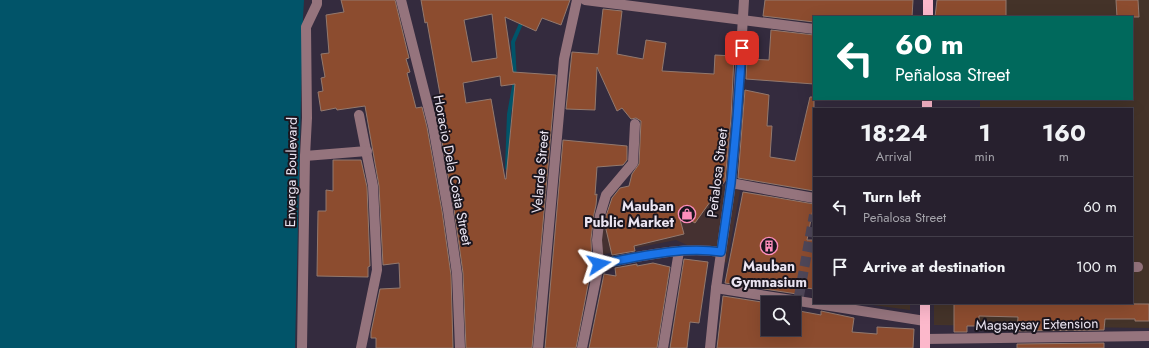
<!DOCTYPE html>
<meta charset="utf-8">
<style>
:root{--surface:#27202e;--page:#2f2836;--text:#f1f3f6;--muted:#a4a3aa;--line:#433e4a}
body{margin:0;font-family:Jost,sans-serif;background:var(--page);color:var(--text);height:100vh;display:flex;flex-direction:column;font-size:15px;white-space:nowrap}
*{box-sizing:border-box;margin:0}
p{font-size:13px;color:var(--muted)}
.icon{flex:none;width:22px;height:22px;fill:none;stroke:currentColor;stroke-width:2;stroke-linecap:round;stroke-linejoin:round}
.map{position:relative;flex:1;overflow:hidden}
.sheet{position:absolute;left:813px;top:108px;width:320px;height:196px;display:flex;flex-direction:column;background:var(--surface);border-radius:0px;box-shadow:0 4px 16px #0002,0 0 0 1px var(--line)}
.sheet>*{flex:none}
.guide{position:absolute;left:813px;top:16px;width:320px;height:84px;border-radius:0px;box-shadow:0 4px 16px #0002,0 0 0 1px var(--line);background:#00695c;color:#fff;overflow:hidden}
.buttons{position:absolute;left:761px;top:296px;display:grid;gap:8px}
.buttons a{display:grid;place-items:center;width:40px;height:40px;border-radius:0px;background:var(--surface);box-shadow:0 4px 16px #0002,0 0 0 1px var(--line);font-size:20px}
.pin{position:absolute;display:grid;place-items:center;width:34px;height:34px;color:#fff;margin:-17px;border-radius:8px;box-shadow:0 2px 6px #0006}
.me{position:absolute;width:44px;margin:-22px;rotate:81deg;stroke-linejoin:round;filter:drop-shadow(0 0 3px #0008)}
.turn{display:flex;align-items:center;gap:14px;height:84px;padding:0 16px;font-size:18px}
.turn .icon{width:52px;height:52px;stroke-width:2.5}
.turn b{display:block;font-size:28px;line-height:34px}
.eta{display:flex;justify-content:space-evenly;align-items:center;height:68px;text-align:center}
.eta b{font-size:24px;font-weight:700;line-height:28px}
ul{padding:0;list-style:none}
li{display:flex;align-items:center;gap:12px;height:60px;padding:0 16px;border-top:1px solid var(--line)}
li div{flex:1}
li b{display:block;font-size:15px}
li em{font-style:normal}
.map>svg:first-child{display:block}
.commercial{fill:#453131}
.education{fill:#443329}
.water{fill:#015469}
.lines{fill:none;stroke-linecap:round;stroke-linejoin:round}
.stream{stroke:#015469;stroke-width:4}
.building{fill:#8c4c2f;stroke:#93796e;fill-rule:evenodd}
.minor-tunnel{stroke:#4f4759;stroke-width:10;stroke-dasharray:10 5;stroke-linecap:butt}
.minor{stroke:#95747d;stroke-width:10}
.major{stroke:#fcb8cb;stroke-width:10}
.route-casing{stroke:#114b97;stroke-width:10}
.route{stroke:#1a73e8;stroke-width:7}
.labels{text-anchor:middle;stroke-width:4;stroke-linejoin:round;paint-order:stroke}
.street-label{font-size:14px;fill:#eae4f1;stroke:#1a151e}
.poi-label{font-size:14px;font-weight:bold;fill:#eae4f1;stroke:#1a151e;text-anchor:end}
</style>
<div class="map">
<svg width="1149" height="348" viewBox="0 0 1149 348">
<rect width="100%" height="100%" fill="#342b3e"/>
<polygon class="commercial" points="696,175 740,191 727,263 676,240 600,255 599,224 675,205"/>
<g class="education">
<polygon points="983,0 1149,0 1149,328 934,325 934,303 1132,303 1132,109 980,109 980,99 1132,99 1132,17 982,17"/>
<polygon points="858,303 910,303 910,310"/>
</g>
<polygon class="water" points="0,0 304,0 303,18 295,348 0,348"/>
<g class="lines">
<polyline class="stream" points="507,168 509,114 515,81 513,42 523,19"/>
</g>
<g class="building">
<polygon points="341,0 395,0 409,58 406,59 410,72 407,73 416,108 422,107 427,127 442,211 451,275 453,348 376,348 376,338 371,338 371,332 380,289 400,288 399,263 383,265 379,186 365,106 337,110 336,108 321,111 318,92 323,91 321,78 325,77 321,54 329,53 326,15 344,12"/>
<path d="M421,0H570L561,25L542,18L536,31L505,17L513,72L556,75L532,348H466L463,273L454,209L439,125L435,107L442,105L427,22L425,23ZM492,14L497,58L472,62L464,20ZM500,76L501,86L515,84L506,179H505L491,99L466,103L463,83Z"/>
<polygon points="765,0 913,0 912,17 814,17 814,22 763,16"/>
<polygon points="937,0 1006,0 1006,17 935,17"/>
<polygon points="1116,0 1138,0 1139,17 1117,17"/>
<polygon points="603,9 622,11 617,54 643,59 646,40 666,43 662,71 714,74 715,55 734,56 731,118 725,181 695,223 678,212 684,234 634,246 635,251 612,255 605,225 606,216 612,198 620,188 629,186 632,174 639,164 641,121 636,118 631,119 622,108 617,111 597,67 595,110 566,109 572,52 598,54"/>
<polygon points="771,30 814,35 814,84 746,79 747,59 769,60"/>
<polygon points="745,90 769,95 767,126 772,126 770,157 795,161 810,97 814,97 814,191 738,178"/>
<polygon points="563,140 627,146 627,160 623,165 597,167 595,195 597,194 596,205 594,214 591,239 592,264 576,348 545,348"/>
<polygon points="333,160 361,160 367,187 370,266 368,267 368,277 317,276 318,211 326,211 326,190 333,191"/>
<polygon points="743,192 814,204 807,240 814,240 814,289 798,287 797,294 725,283"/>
<polygon points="684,259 708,262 699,323 690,322 687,348 670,348"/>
<polygon points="653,263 670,267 657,348 589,348 604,274 616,276 615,268 637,264 637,266"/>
<polygon points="723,296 768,303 768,329 794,329 794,310 821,315 821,311 854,318 852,332 877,334 877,327 914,329 913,348 717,348"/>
<polygon points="954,303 1149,304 1149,321 1135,321 1135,319 1105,319 1104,330 1017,331 1018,317 979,316 979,326 967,326 967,332 954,332"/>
<polygon points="1104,343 1104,348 1017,348 1017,344"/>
</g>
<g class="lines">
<polyline class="minor-tunnel" points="799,296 814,215"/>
<g class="minor">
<polyline points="401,0 433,126 448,210 457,274 460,348"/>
<polyline points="585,0 814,29"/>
<polyline points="359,115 373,186 377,270 361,348"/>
<polyline points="305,156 367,151"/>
<polyline points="731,183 814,198"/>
<path d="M599,264C639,257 681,246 721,252"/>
<polyline points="1132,267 1138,267"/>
<polyline points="716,288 925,321"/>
<polyline points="925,339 1149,336"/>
<polyline points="302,348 305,156 307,118 306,27 317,4 317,0"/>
<polyline points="538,348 564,59 577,0"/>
<polyline points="582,348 599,264 597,240 600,215 606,195 633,163 635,124"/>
<polyline points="663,348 679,251"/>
<polyline points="710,348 716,288 731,183 737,118 744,0"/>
</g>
<g class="major">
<polyline points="928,17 928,0"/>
<polyline points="927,109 927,99"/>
<polyline points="925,348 925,303"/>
</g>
</g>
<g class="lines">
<defs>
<path id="route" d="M599,264C639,257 681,246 721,252L731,183L737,118L742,48"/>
</defs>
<use href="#route" class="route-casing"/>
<use href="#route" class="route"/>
</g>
<defs>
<symbol id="shop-ring" viewBox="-11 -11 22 22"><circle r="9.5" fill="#1a151e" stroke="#fe8ebc" stroke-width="1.5"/><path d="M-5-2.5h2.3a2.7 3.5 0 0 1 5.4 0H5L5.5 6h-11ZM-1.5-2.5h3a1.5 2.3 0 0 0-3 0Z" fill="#fe8ebc"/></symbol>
<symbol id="building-ring" viewBox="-11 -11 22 22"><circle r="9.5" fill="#1a151e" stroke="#fe8ebc" stroke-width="1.5"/><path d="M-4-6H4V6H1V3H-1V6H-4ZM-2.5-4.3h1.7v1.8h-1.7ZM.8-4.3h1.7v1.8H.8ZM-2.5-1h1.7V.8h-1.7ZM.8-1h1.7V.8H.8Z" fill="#fe8ebc"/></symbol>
</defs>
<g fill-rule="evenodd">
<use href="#shop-ring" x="677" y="204" width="20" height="20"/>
<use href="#building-ring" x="759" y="236" width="20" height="20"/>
</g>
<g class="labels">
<g class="street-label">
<text transform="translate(453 170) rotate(79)" y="5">Horacio Dela Costa Street</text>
<text transform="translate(291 172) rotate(-89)" y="5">Enverga Boulevard</text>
<text transform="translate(540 172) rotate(-85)" y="5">Velarde Street</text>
<text transform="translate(717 173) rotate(-83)" y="5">Peñalosa Street</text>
<text transform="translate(1037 324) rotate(-1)" y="5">Magsaysay Extension</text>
</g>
<g class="poi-label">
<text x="674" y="211">Mauban<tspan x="674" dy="16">Public Market</tspan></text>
<text x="769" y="271" text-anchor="middle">Mauban<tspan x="769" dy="16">Gymnasium</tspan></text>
</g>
</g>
</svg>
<div class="buttons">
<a><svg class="icon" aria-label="search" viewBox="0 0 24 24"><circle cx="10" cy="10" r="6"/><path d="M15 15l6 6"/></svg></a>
</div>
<div class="pin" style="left:742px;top:48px;background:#d93025"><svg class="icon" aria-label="arrive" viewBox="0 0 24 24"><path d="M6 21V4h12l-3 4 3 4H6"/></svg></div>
<svg class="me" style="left:599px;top:264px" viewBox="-20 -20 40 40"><path d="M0-17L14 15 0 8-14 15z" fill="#1a73e8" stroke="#fff" stroke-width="4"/></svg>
<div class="guide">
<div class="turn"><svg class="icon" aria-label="left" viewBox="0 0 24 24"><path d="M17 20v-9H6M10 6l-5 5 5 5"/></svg><div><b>60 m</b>Peñalosa Street</div></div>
</div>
<section class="sheet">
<div class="eta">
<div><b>18:24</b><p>Arrival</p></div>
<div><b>1</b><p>min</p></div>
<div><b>160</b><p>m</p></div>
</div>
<ul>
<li><svg class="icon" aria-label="left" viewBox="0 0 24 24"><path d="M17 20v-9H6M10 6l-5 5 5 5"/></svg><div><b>Turn left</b><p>Peñalosa Street</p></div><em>60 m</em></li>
<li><svg class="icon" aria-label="arrive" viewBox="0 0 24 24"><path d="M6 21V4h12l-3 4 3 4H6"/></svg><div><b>Arrive at destination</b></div><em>100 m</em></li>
</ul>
</section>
</div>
